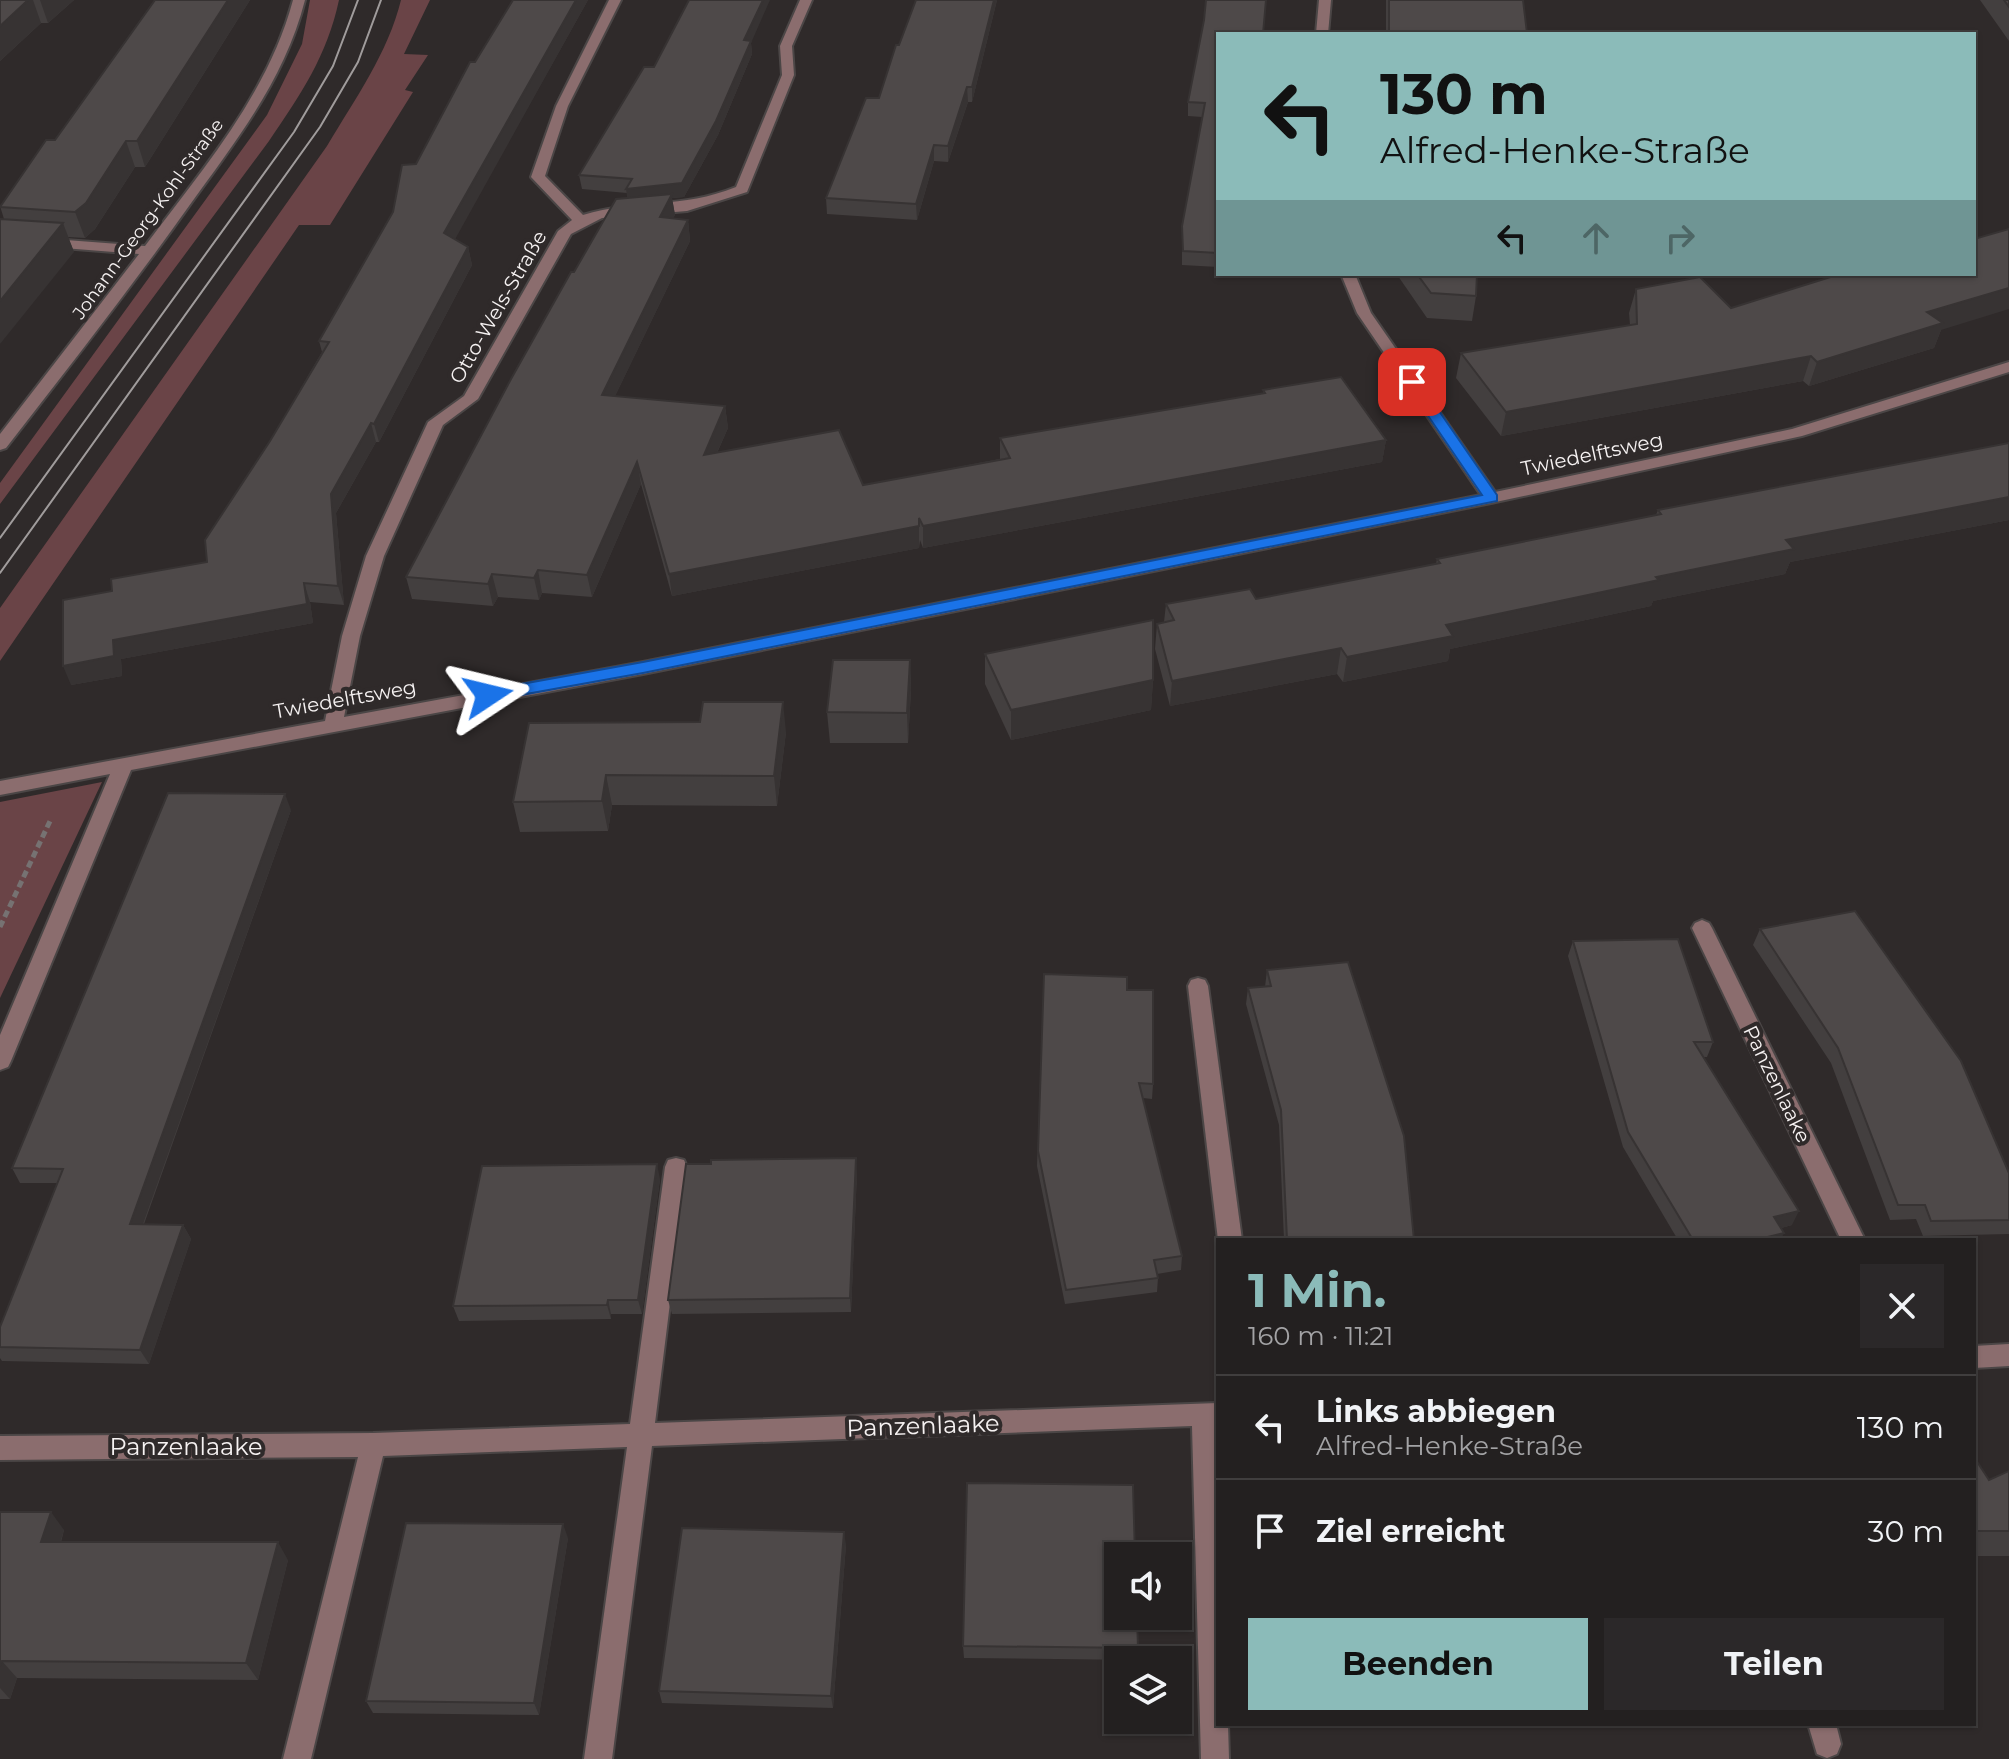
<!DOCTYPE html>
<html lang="de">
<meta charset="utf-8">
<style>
:root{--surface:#232020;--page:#2b2829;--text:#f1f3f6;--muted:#a3a3a5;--line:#403e3e;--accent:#8bbbb9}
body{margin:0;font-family:Montserrat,sans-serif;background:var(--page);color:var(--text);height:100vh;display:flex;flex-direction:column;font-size:30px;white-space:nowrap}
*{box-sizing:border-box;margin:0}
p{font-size:26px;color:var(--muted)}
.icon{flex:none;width:44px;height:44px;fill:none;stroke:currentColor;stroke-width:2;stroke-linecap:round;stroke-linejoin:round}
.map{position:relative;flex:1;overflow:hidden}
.sheet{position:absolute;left:1216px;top:1238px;width:760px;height:488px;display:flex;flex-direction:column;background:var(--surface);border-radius:0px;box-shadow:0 2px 6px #0004,0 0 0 2px var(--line)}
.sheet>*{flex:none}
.guide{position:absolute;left:1216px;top:32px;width:760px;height:244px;border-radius:0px;box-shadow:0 2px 6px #0004,0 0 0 2px var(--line);background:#8bbbb9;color:#111;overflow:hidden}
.tools{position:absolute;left:1104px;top:1542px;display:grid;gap:16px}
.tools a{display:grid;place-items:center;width:88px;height:88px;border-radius:0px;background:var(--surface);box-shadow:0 2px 6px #0004,0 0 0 2px var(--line);font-size:40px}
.pin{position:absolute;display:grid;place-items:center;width:68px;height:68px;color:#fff;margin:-34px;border-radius:16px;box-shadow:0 4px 12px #0006}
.me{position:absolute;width:88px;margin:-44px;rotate:80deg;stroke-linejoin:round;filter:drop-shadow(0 0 6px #0008)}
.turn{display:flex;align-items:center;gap:28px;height:168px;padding:0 32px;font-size:36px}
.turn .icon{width:104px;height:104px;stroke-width:2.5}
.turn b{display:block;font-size:56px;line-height:68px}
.lanes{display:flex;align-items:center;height:76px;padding:0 32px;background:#0003;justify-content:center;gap:40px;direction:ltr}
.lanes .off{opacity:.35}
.round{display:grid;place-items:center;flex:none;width:84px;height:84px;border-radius:0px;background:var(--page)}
.headline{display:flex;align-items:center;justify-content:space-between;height:136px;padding:0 32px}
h1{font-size:48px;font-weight:700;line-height:60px;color:var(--accent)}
.action{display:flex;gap:16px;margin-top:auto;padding:16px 32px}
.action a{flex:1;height:92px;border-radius:0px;background:var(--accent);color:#111;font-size:32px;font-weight:700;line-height:92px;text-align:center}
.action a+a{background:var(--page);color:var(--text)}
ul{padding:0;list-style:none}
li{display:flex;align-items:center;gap:24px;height:104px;padding:0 32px;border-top:2px solid var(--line)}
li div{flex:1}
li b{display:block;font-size:30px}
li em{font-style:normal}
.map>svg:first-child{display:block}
.green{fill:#6a4447}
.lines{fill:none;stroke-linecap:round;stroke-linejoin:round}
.minor-casing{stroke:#4b4646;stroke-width:4}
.path{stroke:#767272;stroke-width:5;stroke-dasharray:7 4;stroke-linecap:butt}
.minor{fill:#8b6d6e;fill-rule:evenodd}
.tram{stroke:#a09c9c;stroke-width:2}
.wall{fill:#433f3f}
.shaded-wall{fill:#373333}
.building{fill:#4e4949;stroke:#373333;stroke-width:2}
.route{fill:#1a73e8;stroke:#114b97;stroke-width:2}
.labels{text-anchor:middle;stroke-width:8;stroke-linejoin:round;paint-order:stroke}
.far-street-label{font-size:18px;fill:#f6f2f2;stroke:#2f2a2a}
.street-label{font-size:20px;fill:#f6f2f2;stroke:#2f2a2a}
.near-street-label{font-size:24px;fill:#f6f2f2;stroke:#2f2a2a}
</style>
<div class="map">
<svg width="2009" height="1759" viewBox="0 0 2009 1759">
<rect width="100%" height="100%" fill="#2f2a2a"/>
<g class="green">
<path d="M310,0H339C327,56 301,94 269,141L0,504V483L267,115L302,44Z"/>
<path d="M401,0H430L404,54L428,55L405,90L413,92L330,225H299L0,661V608L327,146C355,99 388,53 401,0Z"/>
<polygon points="102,782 0,998 0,802"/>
</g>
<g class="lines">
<defs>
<g id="minor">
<path d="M293,0H305C285,79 236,141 189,206C131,288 68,368 6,448L0,450V434L139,254L0,243V235L145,246C202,170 268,94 293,0Z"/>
<path d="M609,0H621L568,106L545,176L583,215C636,199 682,209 736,187L782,75L780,46L800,0H812L792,46L794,75L747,192L687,211L602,218L571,234L478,399L443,425L384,556L360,636L344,717L643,662L1481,495L1357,313L1341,274H1355L1371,313L1495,492L1792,429L2009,362V372L1802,436L1491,503L643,674L131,770L11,1061L8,1067L0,1070V1035L110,774L0,795V781L325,721L342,636L366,556L428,422L464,396L558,231L572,220L531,177L556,106Z"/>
<polygon points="1319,0 1331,0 1328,34 1316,34"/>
<polygon points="1702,920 1709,923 1712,928 1865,1240 1841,1240 1692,928 1695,923"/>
<polygon points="1198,978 1205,980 1208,986 1242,1240 1218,1240 1188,986 1191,980"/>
<polygon points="676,1158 684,1160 687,1167 655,1423 1218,1403 1218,1724 1228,1724 1229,1759 1201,1759 1192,1426 652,1446 612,1759 584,1759 627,1447 383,1456 311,1759 283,1759 358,1457 0,1460 0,1436 373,1433 630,1424 665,1167 668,1160"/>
<polygon points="2009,1344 2009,1366 1974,1368 1974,1346"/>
<polygon points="1808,1724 1836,1724 1841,1744 1837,1754 1827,1758 1817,1754"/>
</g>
</defs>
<use href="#minor" class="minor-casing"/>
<polyline class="path" points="0,927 51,819"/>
<use href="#minor" class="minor"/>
<g class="tram">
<polyline points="0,538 294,132 333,66 358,0"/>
<polyline points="0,573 320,127 358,62 381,0"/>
</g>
</g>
<g class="wall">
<polygon points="0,0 74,0 48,23 41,23 0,61"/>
<polygon points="155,0 250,0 145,167 135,167 95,229 85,238 68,237 74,252 4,219 0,206 55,140"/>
<polygon points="513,0 588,0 454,239 468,247 472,265 379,442 376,442 336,513 344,605 310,602 313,623 121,659 122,676 71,685 112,591 207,562 270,441 322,352 319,341 393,212 416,164 475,62"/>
<polygon points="997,0 972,102 968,102 948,162 934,161 917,220 827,214 826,198 879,98"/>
<polygon points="1386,0 1523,0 1527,33 1530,34 1386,34"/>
<polygon points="1980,0 2009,0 2009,41"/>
<polygon points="1204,22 1218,34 1218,267 1182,265 1182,226 1202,117 1188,116 1188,102"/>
<polygon points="751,43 752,54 718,135 684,197 672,198 675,215 673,218 688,220 690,241 615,396 725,406 728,428 717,453 863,485 1000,459 1000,438 1263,394 1263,390 1386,440 1382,462 923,548 920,540 919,548 672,596 641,484 592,597 542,593 539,600 498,597 493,606 412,599 406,577 574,272 627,198 627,193 582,189 579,175 654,67"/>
<polygon points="1398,274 1477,274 1476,296 1472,321 1427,318 1398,276"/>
<polygon points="1636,289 1731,308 1941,330 1934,348 1809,386 1803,381 1501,436 1456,378 1461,353 1630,325 1629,313"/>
<polygon points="2009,443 2009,520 1790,562 1785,574 1653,601 1651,606 1450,649 1448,661 1343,682 1337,674 1170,706 1155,649 1157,624 1164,622 1166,604 1256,599 1436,564 1437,559 1656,515 1658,510"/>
<polygon points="985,654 1153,680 1151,710 1011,740 985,684"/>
<polygon points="910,660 911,690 908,743 830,743 827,712"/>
<polygon points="529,723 786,732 777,806 612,805 608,831 520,832 513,802"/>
<polygon points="291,810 144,1224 183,1225 191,1239 149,1364 2,1361 0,1358 0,1327 57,1183 20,1183 12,1168"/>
<polygon points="1760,929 2009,1173 2009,1234 1923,1236 1916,1219 1890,1220 1831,1063 1753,945"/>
<polygon points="1573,941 1713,1042 1707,1057 1703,1057 1792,1225 1781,1228 1781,1240 1678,1240 1623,1147 1568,956"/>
<polygon points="1267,970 1414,1240 1284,1240 1279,1125 1246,1004 1248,988 1265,987"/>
<polygon points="1044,974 1127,990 1153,1084 1152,1099 1143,1098 1182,1256 1181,1270 1157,1274 1158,1278 1157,1292 1065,1304 1037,1166"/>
<polygon points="711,1164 857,1172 851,1312 672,1314 668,1300"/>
<polygon points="660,1179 642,1314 611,1314 611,1319 459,1321 453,1306"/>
<polygon points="1974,1457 1989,1480 2009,1472 2009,1556 1974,1556"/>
<polygon points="0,1512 64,1530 61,1542 288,1560 258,1680 17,1678 10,1699 0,1699"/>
<polygon points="568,1538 539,1715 373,1713 366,1701"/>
<polygon points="846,1545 833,1708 662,1703 659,1691"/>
<polygon points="963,1646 1138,1648 1137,1660 964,1658"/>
</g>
<g class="shaded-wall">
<polygon points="28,0 33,0 41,23 0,61 0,26"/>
<polygon points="40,0 74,0 48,23"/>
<polygon points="228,0 250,0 145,167 137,141"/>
<polygon points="576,0 588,0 448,252 444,233"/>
<polygon points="763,0 770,0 751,43 752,54 718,135 684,197 672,198 675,215 663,238 628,203 626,189 744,40"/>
<polygon points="994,0 997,0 972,102 972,87"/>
<polygon points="967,87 968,102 948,162 948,146"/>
<polygon points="126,141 135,167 95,229 85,238 75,212"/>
<polygon points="934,145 934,161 917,220 916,204"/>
<polygon points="688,220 690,241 605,417 602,395"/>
<polygon points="63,223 74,252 0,344 0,301"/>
<polygon points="468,247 472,265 379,442 374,424"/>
<polygon points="2009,288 2009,309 1941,330 1934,348 1809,386 1817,362 1927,312"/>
<polygon points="1811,356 1803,381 1501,436 1506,412"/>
<polygon points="725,406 728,428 706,477 704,455"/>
<polygon points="371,423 376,442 336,513 344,605 338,586 331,494"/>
<polygon points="1386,440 1382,462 923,548 923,526"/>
<polygon points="637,462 641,484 592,597 587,575"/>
<polygon points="2009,497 2009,520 1790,562 1785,574 1653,601 1651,606 1450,649 1448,661 1343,682 1347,657 1446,625 1656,577 1786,540"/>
<polygon points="919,518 919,548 672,596 669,574"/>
<polygon points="538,570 542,593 539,600 534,578"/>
<polygon points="492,574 498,597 493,606 488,584"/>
<polygon points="304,583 310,602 313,623 121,659 122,676 71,685 63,666 113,640"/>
<polygon points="1341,648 1337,674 1170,706 1172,681"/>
<polygon points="910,660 911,690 908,743 907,713"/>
<polygon points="1153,680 1151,710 1011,740 1011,710"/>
<polygon points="783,702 786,732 777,806 774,776"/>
<polygon points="606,775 612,805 608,831 602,801"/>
<polygon points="285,794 291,810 138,1238 130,1224"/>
<polygon points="856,1158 857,1172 851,1312 850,1298"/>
<polygon points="657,1164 660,1179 642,1314 638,1300"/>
<polygon points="1799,1211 1792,1225 1767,1232 1774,1217"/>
<polygon points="183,1225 191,1239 149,1364 140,1350"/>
<polygon points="1784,1233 1781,1240 1755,1240"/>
<polygon points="608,1300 611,1314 611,1319 607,1305"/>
<polygon points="51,1512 64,1530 55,1560 41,1542"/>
<polygon points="563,1524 568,1538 539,1715 534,1703"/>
<polygon points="844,1532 846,1545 833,1708 831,1696"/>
<polygon points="278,1542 288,1560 258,1680 246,1663"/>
<polygon points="2,1661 17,1678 10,1699 0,1688 0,1666"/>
</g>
<g class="building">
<polygon points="0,0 28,0 0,26"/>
<polygon points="155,0 228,0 137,141 126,141 86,203 75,212 0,207 46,140 55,140"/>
<polygon points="513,0 576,0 444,233 468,247 374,424 371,423 331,494 338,586 304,583 307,604 113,640 114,656 63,666 63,600 112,591 111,579 207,562 205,540 270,441 329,342 319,341 393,212 402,165 416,164 470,62 475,62"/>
<polygon points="689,0 763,0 744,40 751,41 716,121 682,183 626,189 632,179 579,175 644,67 654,67"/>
<polygon points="916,0 994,0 972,87 967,87 948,146 934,145 916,204 826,198 866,98 879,98 896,45 899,45"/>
<polygon points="1206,0 1266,0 1263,34 1218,34 1218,253 1183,251 1182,226 1205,103 1188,102 1204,20"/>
<polygon points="1389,0 1523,0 1527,33 1530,34 1389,34"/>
<polygon points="2004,0 2009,0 2009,7"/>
<polygon points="672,194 660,217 688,220 602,395 725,406 704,455 839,430 863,485 1010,458 1000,438 1265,393 1263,390 1341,377 1386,440 923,526 919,518 919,526 669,574 637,462 587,575 538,570 534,578 492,574 488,584 406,577 511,379 571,272 574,272 616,199"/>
<polygon points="0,219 63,223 0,301"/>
<polygon points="2009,229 2009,288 1927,312 1943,323 1817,362 1811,356 1506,412 1461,353 1637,324 1636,289 1700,277 1731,308 1840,274 1974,274 1974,239"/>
<polygon points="1417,274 1477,274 1476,296 1431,293"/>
<polygon points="2009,443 2009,497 1786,540 1794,549 1656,577 1659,580 1446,625 1453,636 1347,657 1341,648 1172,681 1157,624 1174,620 1166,604 1250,589 1256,599 1440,563 1437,559 1661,514 1658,510"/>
<polygon points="1153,620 1153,680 1011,710 985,654"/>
<polygon points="833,660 910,660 907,713 827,712"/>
<polygon points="703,702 783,702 774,776 606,775 602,801 513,802 529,723 700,722"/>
<polygon points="168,793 285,794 130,1224 183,1225 140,1350 0,1347 0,1327 63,1169 12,1168"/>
<polygon points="1855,911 1961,1061 2009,1173 2009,1220 1931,1221 1925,1205 1898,1205 1838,1048 1760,929"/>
<polygon points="1678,939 1713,1042 1694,1042 1799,1211 1774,1217 1784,1233 1755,1240 1693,1240 1628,1132 1573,941"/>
<polygon points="1348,962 1404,1136 1414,1240 1287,1240 1281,1110 1248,988 1271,986 1267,970"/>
<polygon points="1044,974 1127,977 1127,990 1153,990 1153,1084 1139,1083 1182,1256 1154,1260 1158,1278 1066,1290 1038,1151"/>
<polygon points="856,1158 850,1298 668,1300 686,1164 711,1164 711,1160"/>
<polygon points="657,1164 638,1300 608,1300 607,1305 453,1306 482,1166"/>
<polygon points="1974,1457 1989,1480 2009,1471 2009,1531 1974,1531"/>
<polygon points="967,1483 1133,1485 1135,1556 1118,1556 1118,1616 1137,1616 1138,1648 963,1646"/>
<polygon points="0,1512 51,1512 41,1542 278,1542 246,1663 2,1661 0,1666"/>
<polygon points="406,1523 563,1524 534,1703 366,1701"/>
<polygon points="682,1528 844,1532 831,1696 659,1691"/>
</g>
<polygon class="route" points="1412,378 1417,379 1497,495 1497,501 643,673 488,701 480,695 488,690 643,662 1482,495 1405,382"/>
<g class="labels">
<g class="far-street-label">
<text transform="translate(148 219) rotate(-54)" y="6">Johann-Georg-Kohl-Straße</text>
</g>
<g class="street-label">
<text transform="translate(498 307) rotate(-60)" y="7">Otto-Wels-Straße</text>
<text transform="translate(1592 454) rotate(-12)" y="7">Twiedelftsweg</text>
<text transform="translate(345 699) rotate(-10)" y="7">Twiedelftsweg</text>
<text transform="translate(1777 1084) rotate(64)" y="7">Panzenlaake</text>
</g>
<g class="near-street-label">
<text transform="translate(923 1426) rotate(-2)" y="8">Panzenlaake</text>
<text x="186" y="1455">Panzenlaake</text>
</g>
</g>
</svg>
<div class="tools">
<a><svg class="icon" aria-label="sound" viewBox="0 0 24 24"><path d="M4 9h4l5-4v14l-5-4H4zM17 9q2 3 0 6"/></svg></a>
<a><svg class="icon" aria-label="layers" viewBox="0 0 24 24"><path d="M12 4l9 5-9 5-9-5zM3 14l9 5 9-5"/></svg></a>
</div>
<div class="pin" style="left:1412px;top:382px;background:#d93025"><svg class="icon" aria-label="arrive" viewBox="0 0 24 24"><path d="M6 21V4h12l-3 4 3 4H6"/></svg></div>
<svg class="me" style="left:488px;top:695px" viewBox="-20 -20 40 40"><path d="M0-17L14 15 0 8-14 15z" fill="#1a73e8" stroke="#fff" stroke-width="4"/></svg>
<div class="guide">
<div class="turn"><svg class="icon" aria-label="left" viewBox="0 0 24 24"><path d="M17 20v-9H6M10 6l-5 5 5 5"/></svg><div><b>130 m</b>Alfred-Henke-Straße</div></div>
<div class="lanes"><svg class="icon" aria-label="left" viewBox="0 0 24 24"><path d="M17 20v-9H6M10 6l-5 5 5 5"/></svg><svg class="icon off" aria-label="ahead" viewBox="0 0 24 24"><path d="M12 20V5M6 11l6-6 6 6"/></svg><svg class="icon off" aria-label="right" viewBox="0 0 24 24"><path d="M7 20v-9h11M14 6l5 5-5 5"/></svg></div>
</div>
<section class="sheet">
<div class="headline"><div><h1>1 Min.</h1><p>160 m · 11:21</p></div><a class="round"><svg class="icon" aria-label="close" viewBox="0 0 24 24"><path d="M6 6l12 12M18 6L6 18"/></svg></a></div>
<ul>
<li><svg class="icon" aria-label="left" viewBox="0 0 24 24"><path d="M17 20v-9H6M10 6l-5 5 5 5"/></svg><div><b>Links abbiegen</b><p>Alfred-Henke-Straße</p></div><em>130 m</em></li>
<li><svg class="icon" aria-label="arrive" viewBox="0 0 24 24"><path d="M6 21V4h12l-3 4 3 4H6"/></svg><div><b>Ziel erreicht</b></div><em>30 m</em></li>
</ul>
<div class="action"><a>Beenden</a><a>Teilen</a></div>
</section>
</div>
